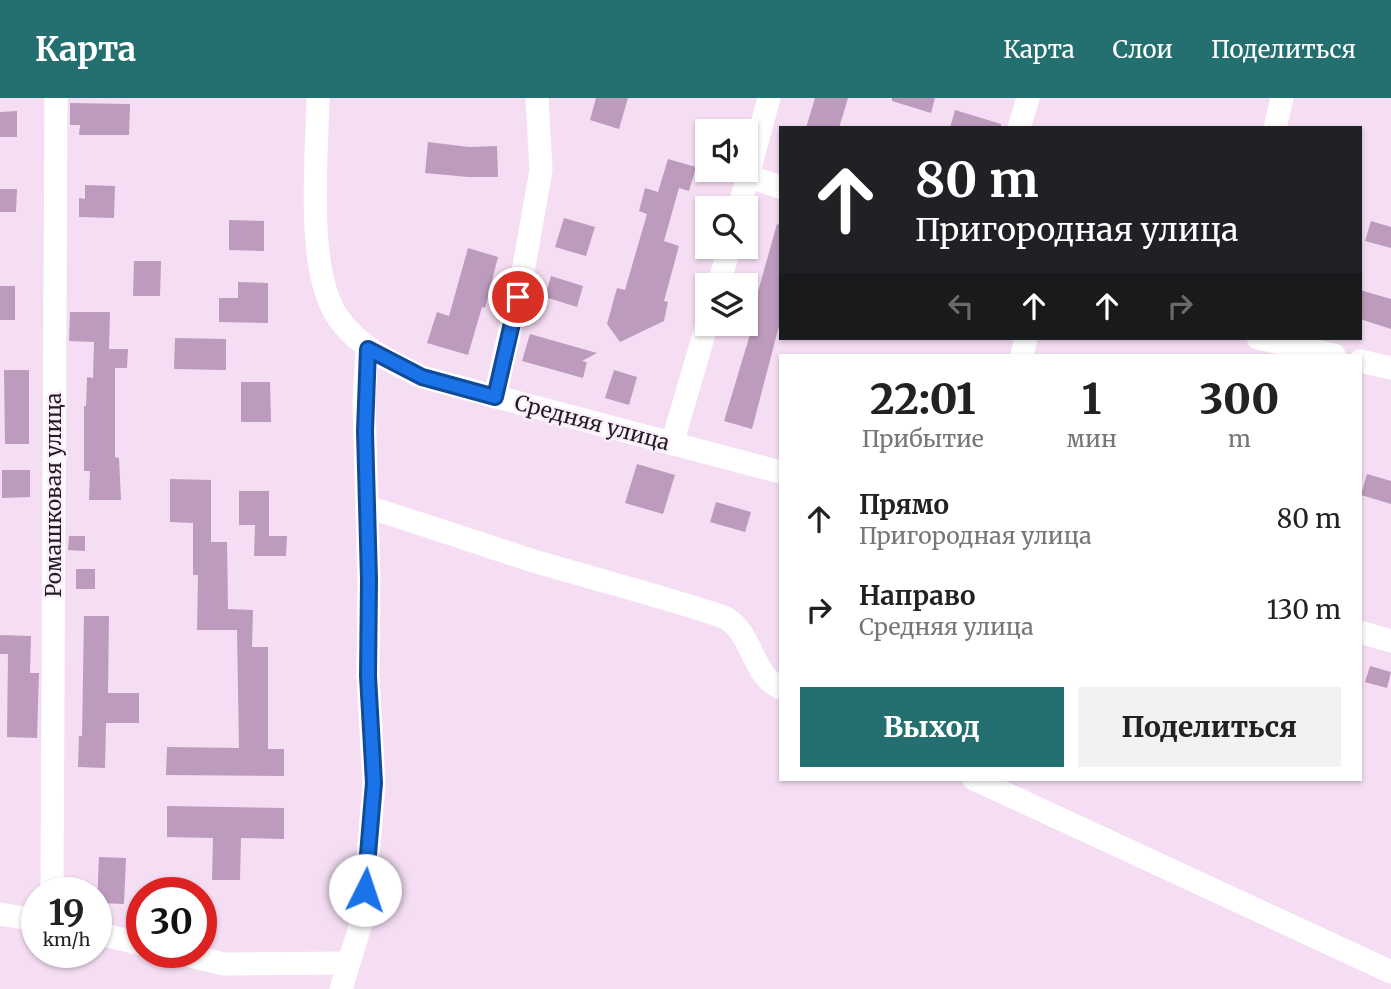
<!DOCTYPE html>
<html lang="ru">
<meta charset="utf-8">
<style>
:root{--surface:#fff;--page:#f2f2f2;--text:#222;--muted:#767676;--accent:#246f6f}
body{margin:0;font-family:Merriweather,serif;background:var(--page);color:var(--text);height:100vh;display:flex;flex-direction:column;font-size:26px;white-space:nowrap}
*{box-sizing:border-box;margin:0}
p{font-size:23px;color:var(--muted)}
.icon{flex:none;width:38px;height:38px;fill:none;stroke:currentColor;stroke-width:2;stroke-linecap:round;stroke-linejoin:round}
.map{position:relative;flex:1;overflow:hidden}
.side{position:absolute;left:779px;top:256px;width:583px;height:427px;display:flex;flex-direction:column;background:var(--surface);border-radius:0px;box-shadow:0 2px 5px #0004}
.side>*{flex:none}
.guide{position:absolute;left:779px;top:28px;width:583px;height:214px;border-radius:0px;box-shadow:0 2px 5px #0004;background:#202124;color:#fff;overflow:hidden}
.fabs{position:absolute;left:695px;top:21px;display:grid;gap:14px}
.fabs a{display:grid;place-items:center;width:63px;height:63px;border-radius:0px;background:var(--surface);box-shadow:0 2px 5px #0004;font-size:35px}
.speed{position:absolute;left:21px;top:779px;display:flex;gap:14px;font-size:35px;font-weight:700;text-align:center}
.speed>*{display:grid;place-content:center;width:91px;height:91px;border-radius:50%;background:var(--surface);box-shadow:0 2px 5px #0004;line-height:1}
.speed small{font-size:18px;font-weight:400}
.speed .limit{border:10px solid #d22;background:#fff;color:#111}
.pin{position:absolute;display:grid;place-items:center;width:60px;height:60px;color:#fff;margin:-30px;border:4px solid #fff;border-radius:50%;box-shadow:0 2px 7px #0007}
.me{position:absolute;width:77px;margin:-38px;rotate:4deg;stroke-linejoin:round;filter:drop-shadow(0 0 5px #0008)}
.turn{display:flex;align-items:center;gap:24px;height:147px;padding:0 21px;font-size:32px}
.turn .icon{width:91px;height:91px;stroke-width:2.5}
.turn b{display:block;font-size:49px;line-height:60px}
.lanes{display:flex;align-items:center;height:66px;padding:0 21px;background:#0003;justify-content:center;gap:35px;direction:ltr}
.lanes .off{opacity:.35}
.eta{display:flex;justify-content:space-evenly;align-items:center;height:119px;text-align:center}
.eta b{font-size:42px;font-weight:800;line-height:49px}
.primary-button{display:flex;gap:14px;margin-top:auto;padding:14px 21px}
.primary-button a{flex:1;height:80px;border-radius:0px;background:var(--accent);color:#fff;font-size:28px;font-weight:800;line-height:80px;text-align:center}
.primary-button a+a{background:var(--page);color:var(--text)}
ul{padding:0;list-style:none}
li{display:flex;align-items:center;gap:21px;height:91px;padding:0 21px}
li div{flex:1}
li b{display:block;font-size:26px}
li em{font-style:normal}
header{display:flex;align-items:center;gap:42px;box-sizing:border-box;height:98px;padding:0 35px;background:var(--accent);color:#fff}
header strong{font-size:33px}
nav{display:flex;gap:38px;margin-inline-start:auto;font-size:24px}
.map>svg:first-child{display:block}
.building{fill:#bc9bbc}
.lines{fill:none;stroke-linecap:round;stroke-linejoin:round}
.minor{stroke:#fff;stroke-width:23}
.route-casing{stroke:#114b97;stroke-width:18}
.route{stroke:#1a73e8;stroke-width:12}
.labels{text-anchor:middle;stroke-width:5;stroke-linejoin:round;paint-order:stroke}
.street-label{font-size:21px;fill:#221b22;stroke:#fceffc}
</style>
<header>
<strong>Карта</strong>
<nav><a>Карта</a><a>Слои</a><a>Поделиться</a></nav>
</header>
<div class="map">
<svg width="1391" height="891" viewBox="0 0 1391 891">
<rect width="100%" height="100%" fill="#f5def4"/>
<g class="building">
<polygon points="596,0 628,0 619,31 590,22"/>
<polygon points="815,0 848,0 839,30 806,30"/>
<polygon points="892,0 935,0 931,15 892,3"/>
<polygon points="70,5 130,6 129,37 79,37 80,27 70,27"/>
<polygon points="955,12 1001,26 1001,30 950,30"/>
<polygon points="17,13 17,39 0,39 0,14"/>
<polygon points="428,44 469,49 497,48 498,79 468,79 425,75"/>
<polygon points="668,61 696,69 689,93 679,90 664,143 679,148 664,203 668,204 664,223 620,244 607,226 617,190 625,192 647,116 639,113 645,90 658,94"/>
<polygon points="85,87 115,88 114,120 79,119 79,100 85,101"/>
<polygon points="0,91 17,91 16,114 0,114"/>
<polygon points="564,120 595,129 586,158 555,149"/>
<polygon points="229,122 264,123 264,153 229,152"/>
<polygon points="1371,123 1391,129 1391,150 1365,143"/>
<polygon points="777,126 780,127 780,224 752,331 724,323 754,223 750,222"/>
<polygon points="468,150 498,159 485,210 482,209 468,257 427,245 437,214 449,218"/>
<polygon points="134,163 161,163 160,198 133,198"/>
<polygon points="551,178 583,188 577,209 545,199"/>
<polygon points="238,184 268,185 268,225 219,224 219,200 238,200"/>
<rect x="0" y="188" width="15" height="34"/>
<polygon points="1360,192 1391,201 1391,231 1360,221"/>
<polygon points="70,214 110,214 109,251 128,251 127,270 115,270 115,359 119,360 121,402 89,402 90,373 84,373 84,308 86,308 87,279 93,280 94,244 69,243"/>
<polygon points="530,236 597,255 582,263 587,264 583,280 522,263"/>
<polygon points="175,240 226,241 226,272 174,271"/>
<polygon points="4,272 29,272 29,346 5,346"/>
<polygon points="614,272 637,279 629,307 605,300"/>
<polygon points="241,284 270,284 271,324 241,324"/>
<polygon points="637,366 675,377 663,416 625,405"/>
<polygon points="2,372 30,372 30,399 2,400"/>
<polygon points="1367,376 1391,383 1391,406 1361,397"/>
<polygon points="170,381 211,382 211,444 227,444 228,511 253,512 252,549 268,549 268,651 284,651 284,678 166,677 167,649 239,650 237,532 197,532 198,477 193,477 193,425 170,424"/>
<polygon points="239,393 269,393 269,438 287,438 286,458 254,458 255,427 239,427"/>
<polygon points="716,404 751,414 745,434 710,424"/>
<polygon points="69,438 85,438 85,453 68,452"/>
<rect x="76" y="471" width="19" height="20"/>
<polygon points="84,518 109,518 108,595 139,595 139,625 106,625 105,670 78,669 79,638 82,638"/>
<polygon points="0,537 31,538 30,575 39,575 37,640 7,639 8,556 0,556"/>
<polygon points="1370,568 1391,574 1387,590 1365,584"/>
<polygon points="167,708 284,710 284,741 241,740 240,782 212,782 213,740 167,739"/>
<polygon points="99,759 126,760 124,806 97,805"/>
</g>
<g class="lines">
<g class="minor">
<path d="M318,0C317,58 305,175 339,221C360,250 391,264 422,279L780,374"/>
<polyline points="1019,30 1028,0"/>
<polyline points="1275,30 1282,0"/>
<polyline points="747,78 780,89"/>
<polyline points="739,110 769,0"/>
<polyline points="719,187 729,149"/>
<polyline points="1258,240 1334,257"/>
<polyline points="1022,257 1026,240"/>
<polyline points="1360,263 1391,270"/>
<polyline points="495,299 523,174 541,72 537,0"/>
<polyline points="672,346 707,226"/>
<path d="M367,409C420,425 472,443 524,460C590,480 658,497 724,519C753,534 751,576 780,590"/>
<polyline points="1360,534 1391,543"/>
<polyline points="974,681 1391,874"/>
<polyline points="52,794 56,0"/>
<polyline points="0,816 37,822"/>
<polyline points="96,835 142,846"/>
<polyline points="174,854 224,866 349,865"/>
<polyline points="341,891 363,819 374,686 368,578 369,482 364,305 367,251"/>
</g>
</g>
<g class="lines">
<defs>
<polyline id="route" points="365,792 374,685 368,578 369,482 365,333 368,251 422,279 495,299 518,199"/>
</defs>
<use href="#route" class="route-casing"/>
<use href="#route" class="route"/>
</g>
<g class="labels">
<g class="street-label">
<text transform="translate(592 325) rotate(15)" y="7">Средняя улица</text>
<text transform="translate(54 397) rotate(-90)" y="7">Ромашковая улица</text>
</g>
</g>
</svg>
<div class="fabs">
<a><svg class="icon" aria-label="sound" viewBox="0 0 24 24"><path d="M4 9h4l5-4v14l-5-4H4zM17 9q2 3 0 6"/></svg></a>
<a><svg class="icon" aria-label="search" viewBox="0 0 24 24"><circle cx="10" cy="10" r="6"/><path d="M15 15l6 6"/></svg></a>
<a><svg class="icon" aria-label="layers" viewBox="0 0 24 24"><path d="M12 4l9 5-9 5-9-5zM3 14l9 5 9-5"/></svg></a>
</div>
<div class="speed"><div>19<small>km/h</small></div><div class="limit">30</div></div>
<div class="pin" style="left:518px;top:199px;background:#d93025"><svg class="icon" aria-label="arrive" viewBox="0 0 24 24"><path d="M6 21V4h12l-3 4 3 4H6"/></svg></div>
<svg class="me" style="left:365px;top:792px" viewBox="-20 -20 40 40"><circle r="19" fill="#fff"/><path d="M0-13L10 11 0 6-10 11z" fill="#1a73e8"/></svg>
<div class="guide">
<div class="turn"><svg class="icon" aria-label="ahead" viewBox="0 0 24 24"><path d="M12 20V5M6 11l6-6 6 6"/></svg><div><b>80 m</b>Пригородная улица</div></div>
<div class="lanes"><svg class="icon off" aria-label="left" viewBox="0 0 24 24"><path d="M17 20v-9H6M10 6l-5 5 5 5"/></svg><svg class="icon" aria-label="ahead" viewBox="0 0 24 24"><path d="M12 20V5M6 11l6-6 6 6"/></svg><svg class="icon" aria-label="ahead" viewBox="0 0 24 24"><path d="M12 20V5M6 11l6-6 6 6"/></svg><svg class="icon off" aria-label="right" viewBox="0 0 24 24"><path d="M7 20v-9h11M14 6l5 5-5 5"/></svg></div>
</div>
<section class="side">
<div class="eta">
<div><b>22:01</b><p>Прибытие</p></div>
<div><b>1</b><p>мин</p></div>
<div><b>300</b><p>m</p></div>
</div>
<ul>
<li><svg class="icon" aria-label="ahead" viewBox="0 0 24 24"><path d="M12 20V5M6 11l6-6 6 6"/></svg><div><b>Прямо</b><p>Пригородная улица</p></div><em>80 m</em></li>
<li><svg class="icon" aria-label="right" viewBox="0 0 24 24"><path d="M7 20v-9h11M14 6l5 5-5 5"/></svg><div><b>Направо</b><p>Средняя улица</p></div><em>130 m</em></li>
</ul>
<div class="primary-button"><a>Выход</a><a>Поделиться</a></div>
</section>
</div>
